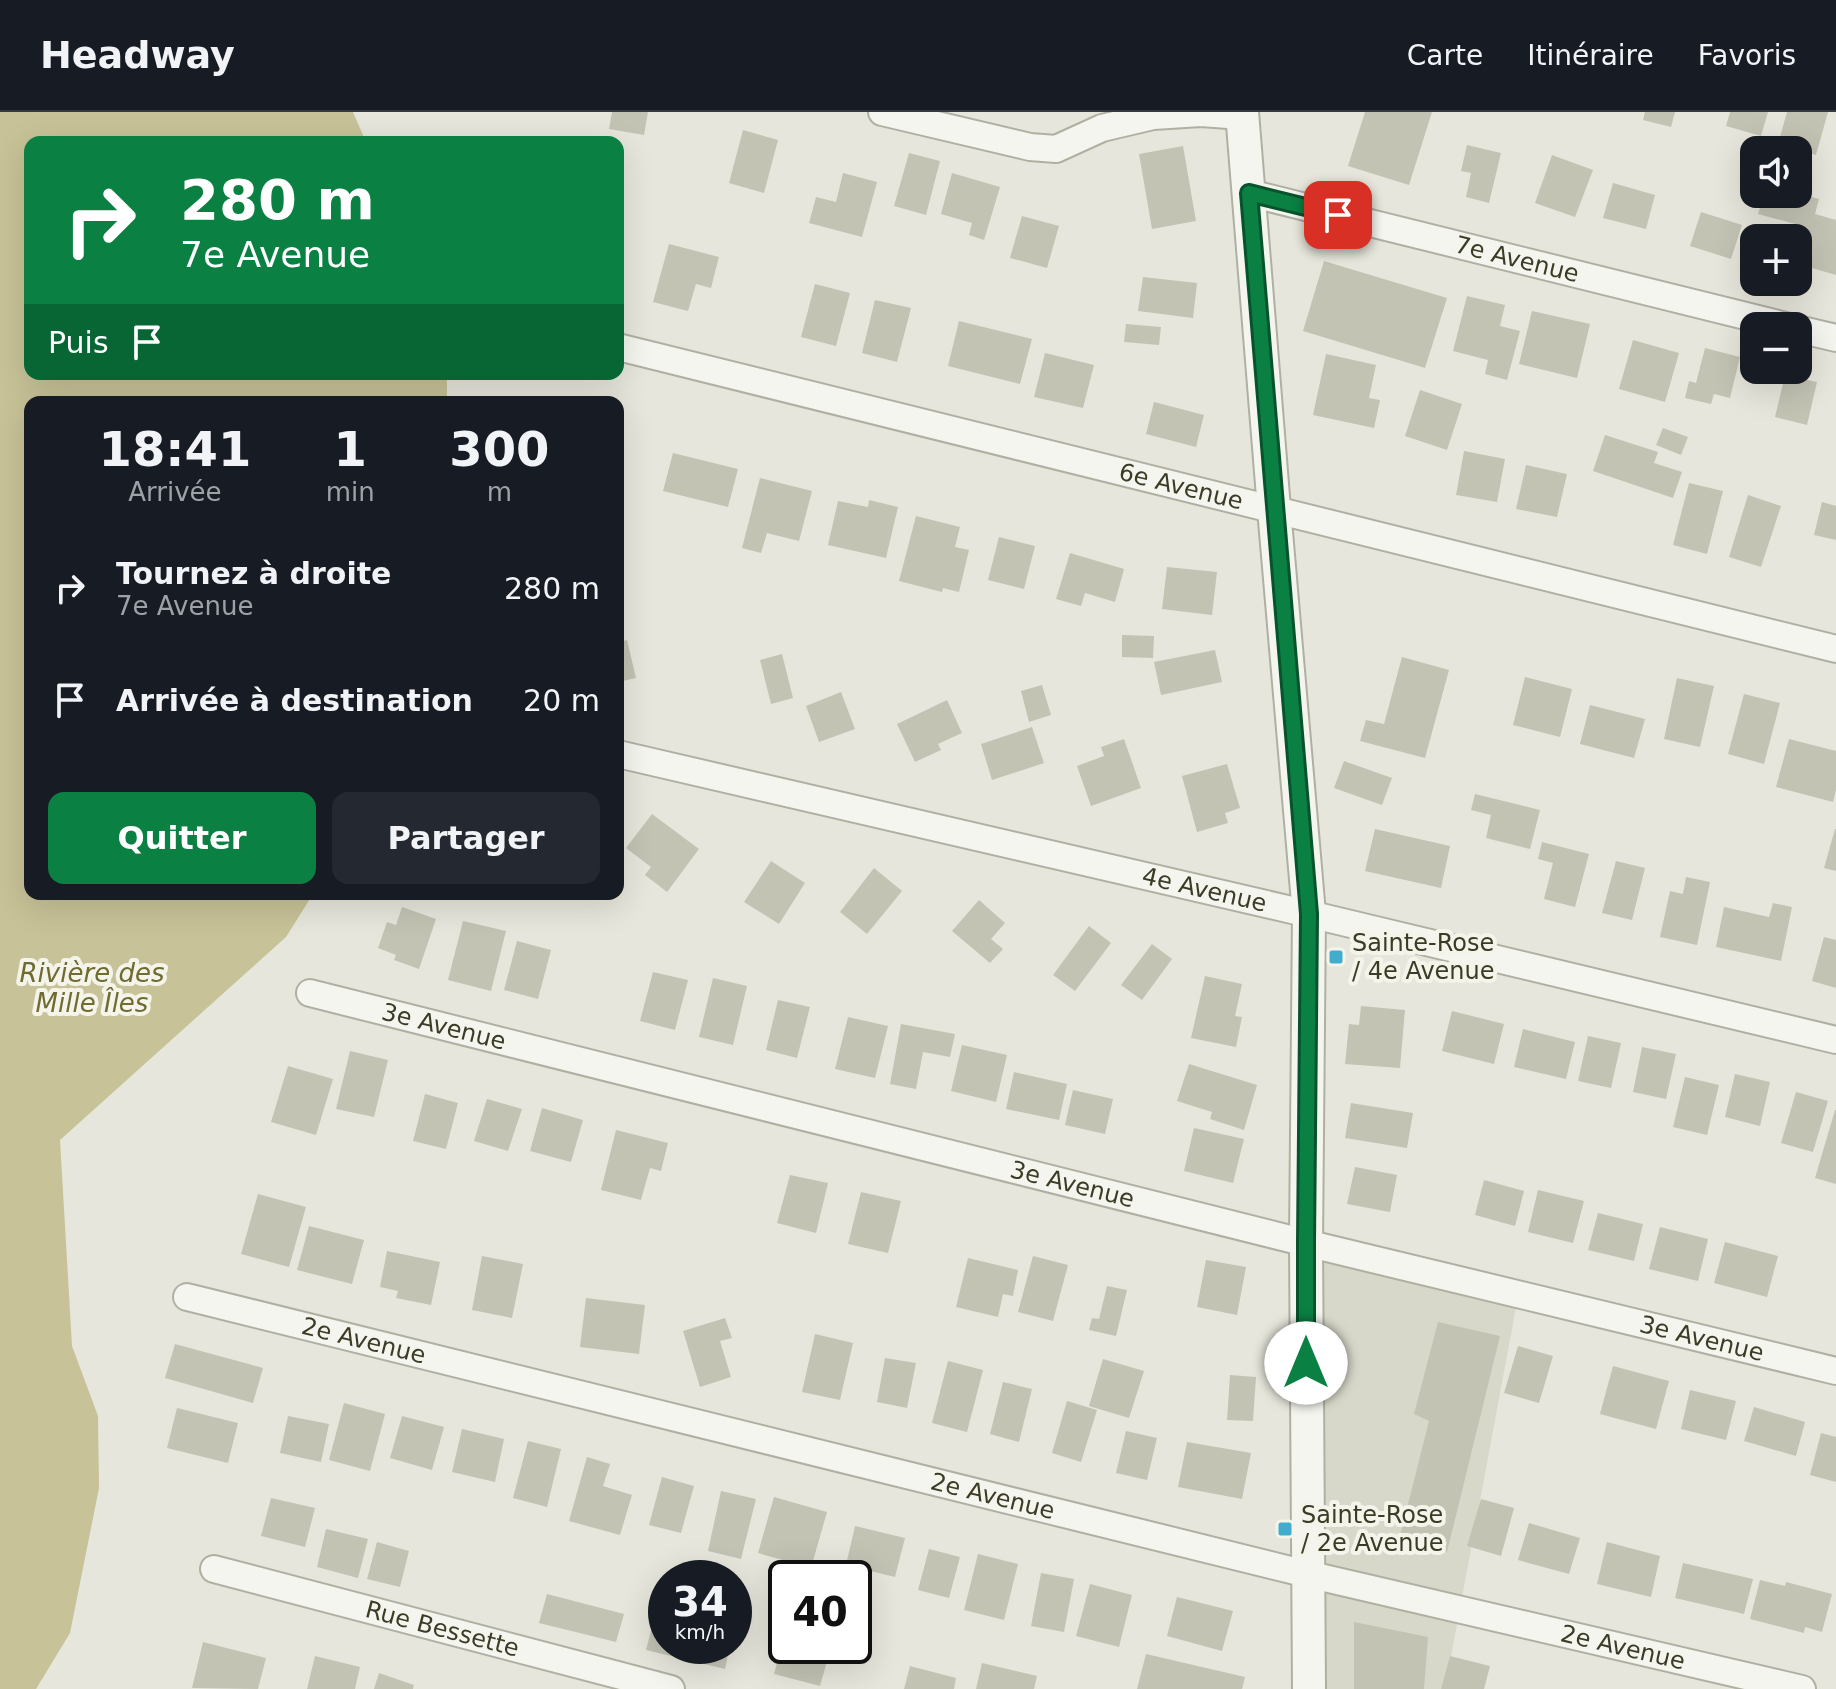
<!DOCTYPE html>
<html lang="fr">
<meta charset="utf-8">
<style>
:root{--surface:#171b24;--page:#242831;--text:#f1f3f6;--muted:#9ea1a6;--line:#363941;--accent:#0b8043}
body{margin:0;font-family:"DejaVu Sans",sans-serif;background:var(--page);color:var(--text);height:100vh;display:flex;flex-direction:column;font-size:30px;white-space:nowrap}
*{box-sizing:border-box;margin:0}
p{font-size:26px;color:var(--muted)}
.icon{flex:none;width:44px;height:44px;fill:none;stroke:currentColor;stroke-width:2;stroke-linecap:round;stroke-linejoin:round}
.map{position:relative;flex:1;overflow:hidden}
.details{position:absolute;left:24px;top:284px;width:600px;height:504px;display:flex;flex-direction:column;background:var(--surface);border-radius:16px;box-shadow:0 8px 32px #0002}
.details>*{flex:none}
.banner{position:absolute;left:24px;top:24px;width:600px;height:244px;border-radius:16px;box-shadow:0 8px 32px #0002;background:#0b8043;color:#fff;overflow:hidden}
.fabs{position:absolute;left:1740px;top:24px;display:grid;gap:16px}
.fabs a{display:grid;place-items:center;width:72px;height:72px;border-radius:16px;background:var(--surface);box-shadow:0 8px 32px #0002;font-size:40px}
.speed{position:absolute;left:648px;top:1448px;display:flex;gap:16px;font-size:40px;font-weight:700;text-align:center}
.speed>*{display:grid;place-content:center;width:104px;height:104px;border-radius:50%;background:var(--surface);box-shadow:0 8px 32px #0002;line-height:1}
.speed small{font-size:20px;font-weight:400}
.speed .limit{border:4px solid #111;border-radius:12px;background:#fff;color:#111}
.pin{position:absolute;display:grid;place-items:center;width:68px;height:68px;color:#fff;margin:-34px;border-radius:16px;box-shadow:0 4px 12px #0006}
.me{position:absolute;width:88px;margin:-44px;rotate:0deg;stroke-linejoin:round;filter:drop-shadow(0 0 6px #0008)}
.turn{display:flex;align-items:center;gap:28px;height:168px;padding:0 24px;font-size:36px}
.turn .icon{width:104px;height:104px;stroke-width:2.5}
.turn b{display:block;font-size:56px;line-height:68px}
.then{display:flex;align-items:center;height:76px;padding:0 24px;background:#0003;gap:16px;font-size:30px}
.eta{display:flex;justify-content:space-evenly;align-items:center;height:136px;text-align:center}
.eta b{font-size:48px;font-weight:800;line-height:56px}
.cta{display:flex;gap:16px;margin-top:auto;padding:16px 24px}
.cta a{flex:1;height:92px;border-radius:16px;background:var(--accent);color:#fff;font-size:32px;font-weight:800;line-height:92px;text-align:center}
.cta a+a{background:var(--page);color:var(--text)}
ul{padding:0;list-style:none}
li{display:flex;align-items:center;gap:24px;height:112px;padding:0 24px}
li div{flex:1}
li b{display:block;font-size:30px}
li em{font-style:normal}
header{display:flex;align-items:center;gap:48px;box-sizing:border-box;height:112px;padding:0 40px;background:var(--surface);border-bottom:2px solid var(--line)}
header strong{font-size:38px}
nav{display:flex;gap:44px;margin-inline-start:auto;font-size:28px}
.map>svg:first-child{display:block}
.built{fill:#d8d8ca}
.water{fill:#c7c297}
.building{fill:#c3c3b4}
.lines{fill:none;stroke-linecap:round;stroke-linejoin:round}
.minor-casing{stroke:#b0b0a2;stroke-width:30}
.tertiary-casing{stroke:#b0b0a2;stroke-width:36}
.minor{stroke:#f5f5ef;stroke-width:26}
.tertiary{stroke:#f5f5ef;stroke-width:32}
.route-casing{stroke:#07532c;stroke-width:20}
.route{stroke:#0b8043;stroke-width:14}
.poi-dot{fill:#40adcd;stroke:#f4f4eb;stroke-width:3}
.labels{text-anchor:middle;stroke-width:8;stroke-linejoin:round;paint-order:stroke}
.street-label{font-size:24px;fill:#3c3c26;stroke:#f4f4eb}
.poi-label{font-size:24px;fill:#3c3c26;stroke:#f4f4eb;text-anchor:start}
.water-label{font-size:26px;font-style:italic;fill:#706c31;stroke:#f4f4eb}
</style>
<header>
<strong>Headway</strong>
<nav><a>Carte</a><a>Itinéraire</a><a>Favoris</a></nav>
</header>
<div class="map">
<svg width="1836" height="1577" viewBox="0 0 1836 1577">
<rect width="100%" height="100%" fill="#e6e6dc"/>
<polygon class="built" points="1313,1140 1517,1190 1445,1577 1322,1577"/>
<polygon class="water" points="0,0 353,0 366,30 30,30 30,262 447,262 447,290 30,290 30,782 313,782 286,825 60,1028 72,1234 98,1304 99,1376 70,1521 36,1577 0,1577"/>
<g class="building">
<polygon points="612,0 648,0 644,23 609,17"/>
<polygon points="1365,0 1432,0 1409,73 1348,54"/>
<polygon points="1645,0 1675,0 1671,15 1643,8"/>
<polygon points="1730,0 1768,0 1761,24 1726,14"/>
<polygon points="1787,0 1828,0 1816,43 1778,32"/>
<polygon points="743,18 778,28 764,81 729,71"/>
<polygon points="1467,33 1501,41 1489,91 1466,85 1471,61 1461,59"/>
<polygon points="1183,34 1196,109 1152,117 1139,42"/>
<polygon points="909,41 940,49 926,103 894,94"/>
<polygon points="1552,43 1593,58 1575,105 1535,91"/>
<polygon points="843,61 877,70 862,125 809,111 816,85 836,90"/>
<polygon points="952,61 1000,75 984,128 969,123 972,111 941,102"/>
<polygon points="1613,71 1655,83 1646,117 1603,106"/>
<polygon points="1798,81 1819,87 1815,102 1836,108 1836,163 1798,152 1798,126 1796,126 1799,113 1758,102 1764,82"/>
<polygon points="1701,100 1742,113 1731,147 1690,134"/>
<polygon points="1022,104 1059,114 1047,156 1010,146"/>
<polygon points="669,132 719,145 711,176 696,172 688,199 653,190"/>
<polygon points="1324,149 1447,186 1425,256 1303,219"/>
<polygon points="1143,165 1197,171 1193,206 1138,199"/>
<polygon points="815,172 850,181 836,234 801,225"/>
<polygon points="1467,184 1505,193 1500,214 1520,219 1507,268 1485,262 1488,248 1453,239"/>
<polygon points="875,188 911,196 897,250 862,241"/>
<polygon points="1532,199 1590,212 1577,266 1519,252"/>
<polygon points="959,209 1032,227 1020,272 948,254"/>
<polygon points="1126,212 1161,215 1159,233 1124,230"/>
<polygon points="1633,228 1679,241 1665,290 1619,277"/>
<polygon points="1705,236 1740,245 1730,286 1714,282 1711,292 1685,286 1689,269 1696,271"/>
<polygon points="1045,241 1094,253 1083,296 1034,285"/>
<polygon points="1326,242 1376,253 1369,286 1380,288 1374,316 1313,303"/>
<polygon points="1785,263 1817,270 1807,313 1775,305"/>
<polygon points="1420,278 1462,292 1447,338 1405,324"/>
<polygon points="1154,290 1204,303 1196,335 1146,322"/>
<polygon points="1663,316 1688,325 1681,343 1656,333"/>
<polygon points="1605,323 1658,340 1654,351 1682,360 1673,386 1593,359"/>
<polygon points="1464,339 1505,347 1497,390 1456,383"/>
<polygon points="673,341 738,357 728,395 663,379"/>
<polygon points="1526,353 1567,362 1557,405 1516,397"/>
<polygon points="760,366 812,379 799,429 767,421 761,441 742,436"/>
<polygon points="1689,371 1723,379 1707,442 1673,433"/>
<polygon points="1748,383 1781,394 1761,455 1729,445"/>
<polygon points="869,388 898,395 886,446 828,433 838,389 868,395"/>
<polygon points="1822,390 1836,394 1836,428 1814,423"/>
<polygon points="916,404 960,415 955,435 969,438 959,480 943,476 942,480 899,469"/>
<polygon points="999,425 1035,434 1024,477 988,468"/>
<polygon points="1070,441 1124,457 1115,490 1085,481 1081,494 1056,487"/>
<polygon points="1167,455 1217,460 1212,503 1162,497"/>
<polygon points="1122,523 1154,524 1153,546 1122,545"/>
<polygon points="627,528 636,566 618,570 618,530"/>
<polygon points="1215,538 1222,570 1161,583 1154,550"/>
<polygon points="782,542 793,586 771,592 760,548"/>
<polygon points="1402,545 1449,558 1425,646 1360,629 1366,608 1384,612"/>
<polygon points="1525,565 1572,577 1560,625 1513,613"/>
<polygon points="1677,566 1714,574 1700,635 1664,627"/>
<polygon points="1042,573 1051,603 1029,610 1021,579"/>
<polygon points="841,580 855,617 819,630 806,594"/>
<polygon points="1744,582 1780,591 1764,652 1728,642"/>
<polygon points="947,588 962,621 938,632 941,638 915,650 897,612"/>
<polygon points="1590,593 1645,607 1634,646 1580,632"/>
<polygon points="1032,615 1044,651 992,668 981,632"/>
<polygon points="1124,627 1141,676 1091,694 1077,654 1104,644 1101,635"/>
<polygon points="1789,627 1836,639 1836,678 1833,690 1776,675"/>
<polygon points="1344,649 1392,666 1382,693 1334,676"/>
<polygon points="1227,652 1240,696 1225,701 1228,711 1197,720 1182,664"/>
<polygon points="1475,682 1540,698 1530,737 1486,726 1491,703 1471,698"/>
<polygon points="652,702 699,737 667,780 645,763 651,755 626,736"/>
<polygon points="1375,717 1450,734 1441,776 1365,759"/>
<polygon points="1835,717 1836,717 1836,759 1824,756"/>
<polygon points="1542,730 1589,742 1575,795 1544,787 1553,751 1538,747"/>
<polygon points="771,749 805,771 779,812 744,790"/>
<polygon points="1616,749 1645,756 1632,808 1602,801"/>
<polygon points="874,756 902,779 867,822 840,800"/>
<polygon points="1686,765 1710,770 1697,833 1660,825 1670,779 1683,782"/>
<polygon points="979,788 1005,811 991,827 1003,837 990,851 952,819"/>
<polygon points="1773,791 1792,795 1781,849 1716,835 1724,795 1769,805"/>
<polygon points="402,795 436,807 419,857 394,848 396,843 378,836 387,810 396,813"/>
<polygon points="463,809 506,819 491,879 448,868"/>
<polygon points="1089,814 1111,831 1075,879 1053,863"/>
<polygon points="1824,825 1836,828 1836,876 1812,869"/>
<polygon points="517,829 551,838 538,887 504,878"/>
<polygon points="1152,832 1172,847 1142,888 1121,873"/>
<polygon points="653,860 688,868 675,918 640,909"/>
<polygon points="1205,864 1242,872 1235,904 1242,905 1236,935 1191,926"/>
<polygon points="713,866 747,874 733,933 699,925"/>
<polygon points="778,888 810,895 797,946 766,938"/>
<polygon points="1361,894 1405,898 1400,956 1345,952 1349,912 1359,913"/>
<polygon points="1452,899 1504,912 1494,952 1442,939"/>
<polygon points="848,905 888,914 875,966 835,957"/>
<polygon points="901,912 955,922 950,945 923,940 916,977 890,972"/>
<polygon points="1523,917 1575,930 1566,967 1514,955"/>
<polygon points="1588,924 1621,931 1611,976 1578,969"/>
<polygon points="962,933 1007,943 996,990 951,979"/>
<polygon points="1642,935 1676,942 1666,987 1633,980"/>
<polygon points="350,939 388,948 374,1005 336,997"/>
<polygon points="1189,952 1257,973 1244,1018 1210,1007 1212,1000 1177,989"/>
<polygon points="288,954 333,967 316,1023 271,1010"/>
<polygon points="1014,960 1067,972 1059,1008 1006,997"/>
<polygon points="1735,962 1770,970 1760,1014 1725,1005"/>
<polygon points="1685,965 1719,973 1707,1023 1673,1015"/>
<polygon points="1073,978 1113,987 1105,1022 1065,1013"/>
<polygon points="1796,980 1828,989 1813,1040 1781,1031"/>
<polygon points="425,982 458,991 446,1037 413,1029"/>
<polygon points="487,987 522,997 508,1039 474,1029"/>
<polygon points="1351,991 1413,1001 1407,1036 1345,1026"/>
<polygon points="542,996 583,1008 571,1050 530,1039"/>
<polygon points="1835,998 1836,998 1836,1072 1815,1066"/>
<polygon points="1194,1016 1244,1027 1233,1071 1184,1059"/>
<polygon points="616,1018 668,1031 661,1059 650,1056 641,1088 601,1078"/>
<polygon points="1355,1055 1397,1063 1390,1100 1347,1092"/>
<polygon points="790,1063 828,1071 816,1121 777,1111"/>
<polygon points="1484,1068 1524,1079 1515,1114 1475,1103"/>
<polygon points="1538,1078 1584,1089 1573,1131 1528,1120"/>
<polygon points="861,1080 901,1089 888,1141 848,1132"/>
<polygon points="258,1082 306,1095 289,1155 241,1142"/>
<polygon points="1598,1101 1643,1112 1634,1149 1588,1138"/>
<polygon points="309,1114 364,1128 352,1172 297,1158"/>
<polygon points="1660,1115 1708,1127 1698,1169 1649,1157"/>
<polygon points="1725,1130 1778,1144 1767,1185 1714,1171"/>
<polygon points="387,1139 440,1150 431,1193 396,1186 398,1179 380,1175"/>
<polygon points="482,1144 523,1152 512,1206 472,1198"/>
<polygon points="1033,1144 1068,1153 1053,1209 1018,1200"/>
<polygon points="968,1146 1018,1158 1013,1184 1003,1182 998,1205 956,1195"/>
<polygon points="1206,1148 1246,1155 1237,1203 1197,1195"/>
<polygon points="1107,1174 1127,1178 1116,1224 1089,1218 1092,1206 1099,1207"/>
<polygon points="586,1186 645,1193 639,1242 580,1235"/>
<polygon points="725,1206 732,1226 720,1229 731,1265 700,1275 683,1219"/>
<polygon points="1438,1210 1500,1224 1447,1440 1399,1428 1429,1309 1414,1302"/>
<polygon points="815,1222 853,1231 840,1288 802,1280"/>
<polygon points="175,1232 263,1256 253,1291 165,1266"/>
<polygon points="1518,1234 1553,1244 1539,1291 1504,1281"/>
<polygon points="885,1246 916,1251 907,1296 877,1290"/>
<polygon points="1103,1247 1144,1259 1129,1306 1089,1294"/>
<polygon points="948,1249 983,1258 967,1320 932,1311"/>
<polygon points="1613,1254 1669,1269 1656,1317 1600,1302"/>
<polygon points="1230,1263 1256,1265 1253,1309 1227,1308"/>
<polygon points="1003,1270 1032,1277 1019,1330 990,1322"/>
<polygon points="1690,1278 1736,1289 1726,1328 1681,1317"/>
<polygon points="1067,1289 1097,1298 1081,1350 1052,1341"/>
<polygon points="344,1291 385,1302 370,1359 329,1348"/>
<polygon points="1754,1295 1805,1310 1796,1344 1744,1329"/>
<polygon points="177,1296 238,1311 228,1351 167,1336"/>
<polygon points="288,1304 329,1312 321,1350 280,1341"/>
<polygon points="402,1304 444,1315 432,1358 390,1346"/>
<polygon points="462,1317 504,1327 495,1370 452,1360"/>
<polygon points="1126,1319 1157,1326 1147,1368 1116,1361"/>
<polygon points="1821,1321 1836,1325 1836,1370 1810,1363"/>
<polygon points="528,1329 561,1337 547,1395 513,1386"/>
<polygon points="1187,1330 1251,1341 1242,1387 1178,1375"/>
<polygon points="587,1345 610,1352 603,1374 632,1383 620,1423 569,1409"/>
<polygon points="662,1365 694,1374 681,1421 649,1413"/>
<polygon points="721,1379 756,1387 741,1447 708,1439"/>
<polygon points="774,1385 827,1400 811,1456 758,1441"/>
<polygon points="271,1386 315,1396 305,1435 261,1424"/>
<polygon points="1481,1387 1514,1396 1501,1444 1467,1434"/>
<polygon points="1529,1411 1580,1426 1569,1462 1518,1448"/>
<polygon points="855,1414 905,1426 895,1465 846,1453"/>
<polygon points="326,1417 368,1427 358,1466 317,1455"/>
<polygon points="377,1430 409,1439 400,1475 367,1467"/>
<polygon points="1607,1430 1660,1444 1651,1485 1597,1472"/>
<polygon points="929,1437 960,1445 949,1486 918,1478"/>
<polygon points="978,1442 1018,1452 1004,1508 964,1498"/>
<polygon points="1683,1451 1753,1467 1744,1502 1675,1486"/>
<polygon points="1041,1461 1074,1467 1064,1520 1031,1514"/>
<polygon points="1760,1468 1785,1474 1786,1470 1832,1482 1822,1520 1805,1515 1804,1521 1750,1507"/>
<polygon points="1090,1472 1132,1483 1119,1535 1076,1524"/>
<polygon points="547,1482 624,1502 616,1530 539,1511"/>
<polygon points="1177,1485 1233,1499 1222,1539 1167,1524"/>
<polygon points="654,1507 666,1510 666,1534 730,1534 725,1557 646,1538"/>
<polygon points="1354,1510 1428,1525 1424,1577 1354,1577"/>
<polygon points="785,1521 786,1534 831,1535 820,1574 774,1562"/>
<polygon points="203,1530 266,1546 258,1577 192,1576"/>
<polygon points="1146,1542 1245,1565 1242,1577 1137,1577"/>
<polygon points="315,1544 360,1555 355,1577 307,1577"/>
<polygon points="1450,1544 1490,1554 1484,1577 1441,1577"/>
<polygon points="982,1551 1037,1564 1034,1577 976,1577"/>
<polygon points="910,1554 956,1566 954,1577 904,1577"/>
<polygon points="379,1561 414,1573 413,1577 374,1577"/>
</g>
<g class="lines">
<defs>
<g id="minor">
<polyline points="882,0 1030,35 1056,37 1102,16 1153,4 1201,1 1242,4"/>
<path id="s1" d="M1249,81L1786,214"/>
<polyline points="1798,217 1836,226"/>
<path id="s2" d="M618,235L1836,537"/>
<path id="s3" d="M618,642L1309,802L1836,928"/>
<path id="s4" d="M310,881L1306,1131L1836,1259"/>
<path id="s5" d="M187,1185L1307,1462L1802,1577"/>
<path id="s6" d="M214,1457L671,1577"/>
</g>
<polyline id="tertiary" points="1242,0 1274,397 1309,802 1306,1131 1309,1577"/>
</defs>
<use href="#minor" class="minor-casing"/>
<use href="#tertiary" class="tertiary-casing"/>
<use href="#minor" class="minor"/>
<use href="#tertiary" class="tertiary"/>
</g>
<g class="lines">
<defs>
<polyline id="route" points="1306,1251 1306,1131 1309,802 1249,81 1338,103"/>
</defs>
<use href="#route" class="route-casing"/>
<use href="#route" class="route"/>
</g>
<g class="poi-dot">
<rect x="1328" y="837" width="16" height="16" rx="4"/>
<rect x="1277" y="1409" width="16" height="16" rx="4"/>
</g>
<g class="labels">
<g class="street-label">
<text dy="8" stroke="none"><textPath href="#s1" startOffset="276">7e Avenue</textPath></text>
<text dy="8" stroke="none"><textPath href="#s2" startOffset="580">6e Avenue</textPath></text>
<text dy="8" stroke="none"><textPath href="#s3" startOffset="602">4e Avenue</textPath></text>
<text dy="8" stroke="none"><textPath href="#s4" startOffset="138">3e Avenue</textPath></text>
<text dy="8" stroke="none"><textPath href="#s4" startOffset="786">3e Avenue</textPath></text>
<text dy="8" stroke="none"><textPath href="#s4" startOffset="1434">3e Avenue</textPath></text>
<text dy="8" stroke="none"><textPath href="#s5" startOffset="182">2e Avenue</textPath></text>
<text dy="8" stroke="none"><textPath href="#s5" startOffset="830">2e Avenue</textPath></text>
<text dy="8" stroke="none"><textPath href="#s6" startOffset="236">Rue Bessette</textPath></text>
<text dy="8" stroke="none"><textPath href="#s5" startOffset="1478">2e Avenue</textPath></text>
</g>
<g class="poi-label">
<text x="1352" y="839">Sainte-Rose<tspan x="1352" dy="28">/ 4e Avenue</tspan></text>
<text x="1301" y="1411">Sainte-Rose<tspan x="1301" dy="28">/ 2e Avenue</tspan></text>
</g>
<g class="water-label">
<text x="92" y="870">Rivière des<tspan x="92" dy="30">Mille Îles</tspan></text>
</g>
</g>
</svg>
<div class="fabs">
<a><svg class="icon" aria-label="sound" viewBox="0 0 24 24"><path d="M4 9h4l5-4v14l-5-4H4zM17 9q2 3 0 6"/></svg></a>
<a>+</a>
<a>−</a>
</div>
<div class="speed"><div>34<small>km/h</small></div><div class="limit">40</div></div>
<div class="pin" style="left:1338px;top:103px;background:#d93025"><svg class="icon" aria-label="arrive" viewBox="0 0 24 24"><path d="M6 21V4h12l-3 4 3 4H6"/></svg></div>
<svg class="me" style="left:1306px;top:1251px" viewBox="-20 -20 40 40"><circle r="19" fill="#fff"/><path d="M0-13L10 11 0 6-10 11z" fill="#0b8043"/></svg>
<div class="banner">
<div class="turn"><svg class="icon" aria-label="right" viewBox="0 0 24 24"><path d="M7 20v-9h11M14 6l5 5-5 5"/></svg><div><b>280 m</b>7e Avenue</div></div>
<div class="then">Puis<svg class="icon" aria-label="arrive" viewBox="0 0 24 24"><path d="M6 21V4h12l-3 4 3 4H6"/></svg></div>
</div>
<section class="details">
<div class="eta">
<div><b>18:41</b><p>Arrivée</p></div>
<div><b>1</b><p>min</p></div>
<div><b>300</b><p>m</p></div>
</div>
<ul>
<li><svg class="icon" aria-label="right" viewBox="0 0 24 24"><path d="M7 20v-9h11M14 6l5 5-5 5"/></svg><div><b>Tournez à droite</b><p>7e Avenue</p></div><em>280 m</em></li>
<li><svg class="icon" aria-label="arrive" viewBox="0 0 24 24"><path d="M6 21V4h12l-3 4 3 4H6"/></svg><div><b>Arrivée à destination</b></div><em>20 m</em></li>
</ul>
<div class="cta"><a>Quitter</a><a>Partager</a></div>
</section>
</div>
